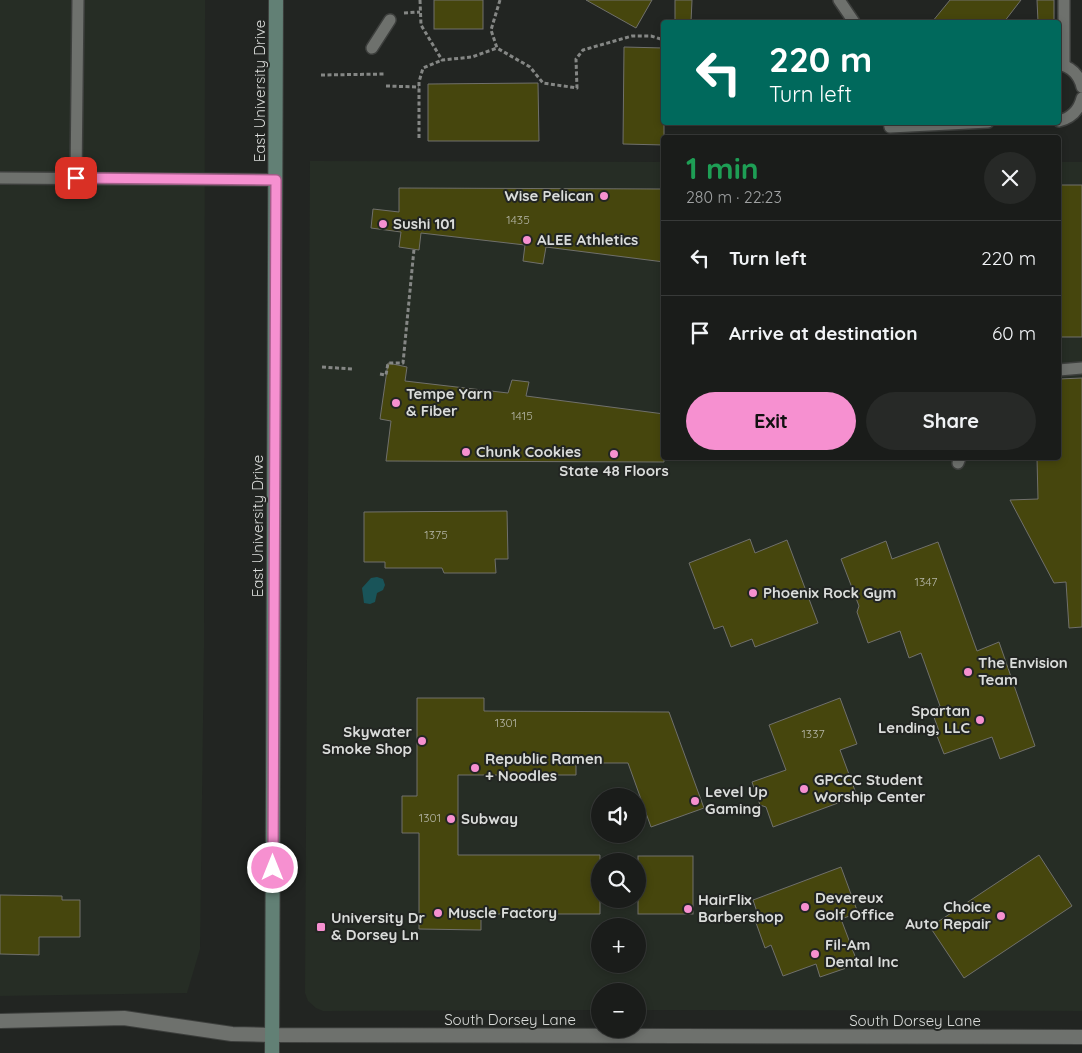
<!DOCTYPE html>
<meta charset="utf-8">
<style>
:root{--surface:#1a1c1a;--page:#272927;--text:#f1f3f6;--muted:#9fa1a2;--line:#383a39;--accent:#f690d0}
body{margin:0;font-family:Quicksand,sans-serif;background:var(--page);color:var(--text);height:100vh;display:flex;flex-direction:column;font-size:19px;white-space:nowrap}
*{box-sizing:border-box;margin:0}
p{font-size:16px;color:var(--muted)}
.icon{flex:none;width:28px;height:28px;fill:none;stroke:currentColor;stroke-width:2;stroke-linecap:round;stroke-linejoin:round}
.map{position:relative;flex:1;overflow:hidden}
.drawer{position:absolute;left:661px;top:135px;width:400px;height:325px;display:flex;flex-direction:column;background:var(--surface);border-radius:5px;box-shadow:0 2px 8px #0003,0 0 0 1px var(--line)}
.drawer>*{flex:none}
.top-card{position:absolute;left:661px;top:20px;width:400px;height:105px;border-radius:5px;box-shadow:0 2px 8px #0003,0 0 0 1px var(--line);background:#00695c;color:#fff;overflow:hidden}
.controls{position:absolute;left:591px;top:788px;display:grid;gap:10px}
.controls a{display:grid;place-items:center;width:55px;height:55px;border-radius:50%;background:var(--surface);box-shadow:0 2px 8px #0003,0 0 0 1px var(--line);font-size:25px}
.pin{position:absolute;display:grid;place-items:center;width:42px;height:42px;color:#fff;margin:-21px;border-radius:10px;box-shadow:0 2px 8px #0006}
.me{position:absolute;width:55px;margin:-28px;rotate:0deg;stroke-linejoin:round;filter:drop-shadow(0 0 4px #0008)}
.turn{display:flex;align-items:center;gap:18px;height:105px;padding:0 25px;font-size:22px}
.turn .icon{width:65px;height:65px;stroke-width:2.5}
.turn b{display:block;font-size:35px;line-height:42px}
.round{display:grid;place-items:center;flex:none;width:52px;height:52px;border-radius:26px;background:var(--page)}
.summary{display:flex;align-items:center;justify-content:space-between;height:85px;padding:0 25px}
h1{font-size:30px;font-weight:700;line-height:38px;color:#1e9e55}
.button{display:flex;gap:10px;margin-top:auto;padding:10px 25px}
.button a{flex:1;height:58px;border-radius:30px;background:var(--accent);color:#111;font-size:20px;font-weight:700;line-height:58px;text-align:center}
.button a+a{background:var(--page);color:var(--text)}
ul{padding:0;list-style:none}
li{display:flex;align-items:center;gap:15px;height:75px;padding:0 25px;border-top:1px solid var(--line)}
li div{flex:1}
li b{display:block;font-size:19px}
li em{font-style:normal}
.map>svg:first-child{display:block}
.built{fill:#262d25;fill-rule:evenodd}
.water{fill:#195459}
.building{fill:#46460d;stroke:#70706c}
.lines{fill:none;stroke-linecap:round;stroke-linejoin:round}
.service-casing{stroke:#3d3f3d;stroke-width:14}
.tertiary-casing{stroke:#3d3f3d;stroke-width:16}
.secondary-casing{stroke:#3d3f3d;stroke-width:16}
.path{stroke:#858785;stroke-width:3;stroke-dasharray:4 2.5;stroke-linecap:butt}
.service{stroke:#6e716d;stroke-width:11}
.tertiary{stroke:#6e716d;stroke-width:14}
.secondary{stroke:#628075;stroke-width:14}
.route-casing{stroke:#a05e87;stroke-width:12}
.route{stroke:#f690d0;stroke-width:9}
.poi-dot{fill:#f690d0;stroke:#222522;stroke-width:2}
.labels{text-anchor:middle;stroke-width:4;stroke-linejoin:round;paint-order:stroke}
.number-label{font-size:12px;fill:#b5b6a7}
.street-label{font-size:15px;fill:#dadcda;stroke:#222522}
.poi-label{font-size:15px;font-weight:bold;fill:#dadcda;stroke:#222522;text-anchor:start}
</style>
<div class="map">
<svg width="1082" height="1053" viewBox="0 0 1082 1053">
<rect width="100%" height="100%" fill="#222522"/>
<g class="built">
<polygon points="0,0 205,0 204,646 200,949 187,993 0,996"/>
<path d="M310,161L664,162V458H1059V162H1082V1011L638,1010V991H600V1010L323,1011L316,1008L308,1001L305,993ZM600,796H638V834H600ZM600,861H638V899H600ZM600,926H638V964H600Z"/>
</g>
<polygon class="water" points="377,577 383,579 385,585 383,590 377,593 375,602 370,604 364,603 362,588 371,578"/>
<g class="building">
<rect x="434" y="0" width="49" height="29"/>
<polygon points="586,0 652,0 636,28"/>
<polygon points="675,0 692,0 691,22 675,22"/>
<polygon points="950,0 1021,0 1004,22 932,22"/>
<polygon points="1037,0 1054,0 1054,22 1038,22"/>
<polygon points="624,47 664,48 664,145 623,144"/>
<polygon points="538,83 539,141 428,141 428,84"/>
<rect x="1059" y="185" width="23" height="152"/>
<polygon points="399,188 664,189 664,262 546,247 543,264 523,261 525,245 421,233 419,250 399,247 401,232 371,228 373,209 399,212"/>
<polygon points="388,363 407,367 405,381 508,393 512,380 529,382 526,396 664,414 664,462 386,461 391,421 380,419"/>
<polygon points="1082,378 1082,627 1069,628 1066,582 1054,583 1010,500 1038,499 1037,458 1059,458 1059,379"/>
<polygon points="507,511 508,559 495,559 496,573 444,573 442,568 385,568 385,562 364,562 364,512"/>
<polygon points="750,539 755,553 787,540 818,623 755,647 752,639 731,647 723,626 714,629 689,563"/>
<polygon points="886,541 892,559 938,542 977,651 999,642 1035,746 1000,759 992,737 944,754 937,736 939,731 931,709 940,706 921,653 909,658 900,631 868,643 857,612 859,606 841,559"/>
<polygon points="417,698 484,698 484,711 669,712 704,808 651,827 628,763 576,763 576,775 458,775 458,855 600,855 600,914 481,914 481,930 419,929 419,833 402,833 402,796 417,796"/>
<polygon points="840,698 857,744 840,750 857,796 773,827 766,807 760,805 752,782 786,770 769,725"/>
<polygon points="1039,855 1072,906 964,978 930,927"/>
<rect x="638" y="856" width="55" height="58"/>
<polygon points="841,867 858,913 841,919 858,964 820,977 816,964 783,976 771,945 765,948 755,920 758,915 753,900"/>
<polygon points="0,895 62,896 62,900 80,900 80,937 39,937 39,955 0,954"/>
</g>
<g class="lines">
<defs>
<g id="service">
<polyline points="839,0 854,22"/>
<polyline points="372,48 390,20"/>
<path d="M1059,64C1071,67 1079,74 1082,87"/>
<polyline points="1064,65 1064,0"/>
<path d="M1059,121C1071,118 1079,110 1082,98"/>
<polyline points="889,122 890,127 988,122"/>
<polyline points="0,178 276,180"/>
<polyline points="76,178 78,0"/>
<polyline points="1059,370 1082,368"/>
<polyline points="958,463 960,458"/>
</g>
<polyline id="tertiary" points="0,1021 124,1018 232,1034 272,1035 1082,1037"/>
<polyline id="secondary" points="272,1053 276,0"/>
</defs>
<use href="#service" class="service-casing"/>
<use href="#tertiary" class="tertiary-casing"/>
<use href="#secondary" class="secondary-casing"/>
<g class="path">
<polyline points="420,0 421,25 442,60 472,57 497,48"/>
<polyline points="500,0 491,30 497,48 530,67 543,83 577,88 576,59 583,50 632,36 651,36 664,40"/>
<polyline points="404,13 420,12"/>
<polyline points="321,75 386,74"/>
<polyline points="386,86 419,87"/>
<polyline points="419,138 419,82 423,68 442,60"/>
<polyline points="322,367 352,369"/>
<polyline points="380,374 386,375 388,363 403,363 414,249"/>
</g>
<use href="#service" class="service"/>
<use href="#tertiary" class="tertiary"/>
<use href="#secondary" class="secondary"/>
</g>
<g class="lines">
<defs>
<polyline id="route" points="76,178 276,180 273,868"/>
</defs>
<use href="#route" class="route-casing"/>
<use href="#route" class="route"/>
</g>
<g class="poi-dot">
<circle cx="604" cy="196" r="5"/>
<circle cx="383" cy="224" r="5"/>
<circle cx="527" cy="240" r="5"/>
<circle cx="396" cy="403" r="5"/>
<circle cx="466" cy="452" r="5"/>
<circle cx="614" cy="454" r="5"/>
<circle cx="753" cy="593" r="5"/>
<circle cx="968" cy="672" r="5"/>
<circle cx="980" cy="720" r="5"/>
<circle cx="422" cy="741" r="5"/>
<circle cx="475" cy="768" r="5"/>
<circle cx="804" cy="789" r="5"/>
<circle cx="695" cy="801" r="5"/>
<circle cx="451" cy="819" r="5"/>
<circle cx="805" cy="907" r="5"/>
<circle cx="688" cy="909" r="5"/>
<circle cx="438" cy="913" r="5"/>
<circle cx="1001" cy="916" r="5"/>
<rect x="316" y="922" width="10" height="10" rx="2.5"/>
<circle cx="815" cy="954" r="5"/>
</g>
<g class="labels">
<g class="number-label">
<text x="518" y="224">1435</text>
<text x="522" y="420">1415</text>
<text x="436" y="539">1375</text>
<text x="926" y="586">1347</text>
<text x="506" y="727">1301</text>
<text x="813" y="738">1337</text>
<text x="430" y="822">1301</text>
</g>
<g class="street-label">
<text transform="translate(260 91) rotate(-90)" y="5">East University Drive</text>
<text transform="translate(258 526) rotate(-90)" y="5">East University Drive</text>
<text x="510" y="1025">South Dorsey Lane</text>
<text x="915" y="1026">South Dorsey Lane</text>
</g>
<g class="poi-label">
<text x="594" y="201" text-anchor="end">Wise Pelican</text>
<text x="393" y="229">Sushi 101</text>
<text x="537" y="245">ALEE Athletics</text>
<text x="406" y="399">Tempe Yarn<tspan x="406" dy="17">&amp; Fiber</tspan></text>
<text x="476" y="457">Chunk Cookies</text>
<text x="614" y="476" text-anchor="middle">State 48 Floors</text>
<text x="763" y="598">Phoenix Rock Gym</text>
<text x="978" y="668">The Envision<tspan x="978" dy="17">Team</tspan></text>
<text x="970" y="716" text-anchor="end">Spartan<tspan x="970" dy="17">Lending, LLC</tspan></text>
<text x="412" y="737" text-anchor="end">Skywater<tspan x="412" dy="17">Smoke Shop</tspan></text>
<text x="485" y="764">Republic Ramen<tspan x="485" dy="17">+ Noodles</tspan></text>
<text x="814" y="785">GPCCC Student<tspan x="814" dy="17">Worship Center</tspan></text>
<text x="705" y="797">Level Up<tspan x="705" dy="17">Gaming</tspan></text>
<text x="461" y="824">Subway</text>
<text x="815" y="903">Devereux<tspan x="815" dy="17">Golf Office</tspan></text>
<text x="698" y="905">HairFlix<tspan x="698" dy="17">Barbershop</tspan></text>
<text x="991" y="912" text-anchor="end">Choice<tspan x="991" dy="17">Auto Repair</tspan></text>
<text x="448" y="918">Muscle Factory</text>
<text x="331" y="923">University Dr<tspan x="331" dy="17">&amp; Dorsey Ln</tspan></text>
<text x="825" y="950">Fil-Am<tspan x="825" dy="17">Dental Inc</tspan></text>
</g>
</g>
</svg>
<div class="controls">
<a><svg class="icon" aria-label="sound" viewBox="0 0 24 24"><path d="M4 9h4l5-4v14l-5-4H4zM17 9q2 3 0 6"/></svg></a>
<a><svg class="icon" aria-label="search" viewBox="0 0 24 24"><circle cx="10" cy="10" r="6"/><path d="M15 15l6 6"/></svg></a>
<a>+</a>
<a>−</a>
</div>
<div class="pin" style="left:76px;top:178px;background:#d93025"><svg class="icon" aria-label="arrive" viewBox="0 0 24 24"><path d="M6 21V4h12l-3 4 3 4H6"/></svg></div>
<svg class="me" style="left:273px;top:868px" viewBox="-20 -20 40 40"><circle r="17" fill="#f690d0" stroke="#fff" stroke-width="3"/><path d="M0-11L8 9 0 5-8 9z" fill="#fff"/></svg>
<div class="top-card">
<div class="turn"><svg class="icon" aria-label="left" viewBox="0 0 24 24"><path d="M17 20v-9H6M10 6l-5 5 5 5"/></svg><div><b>220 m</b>Turn left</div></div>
</div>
<section class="drawer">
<div class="summary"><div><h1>1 min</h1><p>280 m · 22:23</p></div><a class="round"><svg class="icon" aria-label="close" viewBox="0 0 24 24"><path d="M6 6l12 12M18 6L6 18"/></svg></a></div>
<ul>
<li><svg class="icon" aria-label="left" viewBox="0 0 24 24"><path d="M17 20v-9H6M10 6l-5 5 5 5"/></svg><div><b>Turn left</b></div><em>220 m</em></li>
<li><svg class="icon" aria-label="arrive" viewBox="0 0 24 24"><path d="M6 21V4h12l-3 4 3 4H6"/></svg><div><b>Arrive at destination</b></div><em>60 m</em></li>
</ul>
<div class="button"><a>Exit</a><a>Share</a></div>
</section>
</div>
